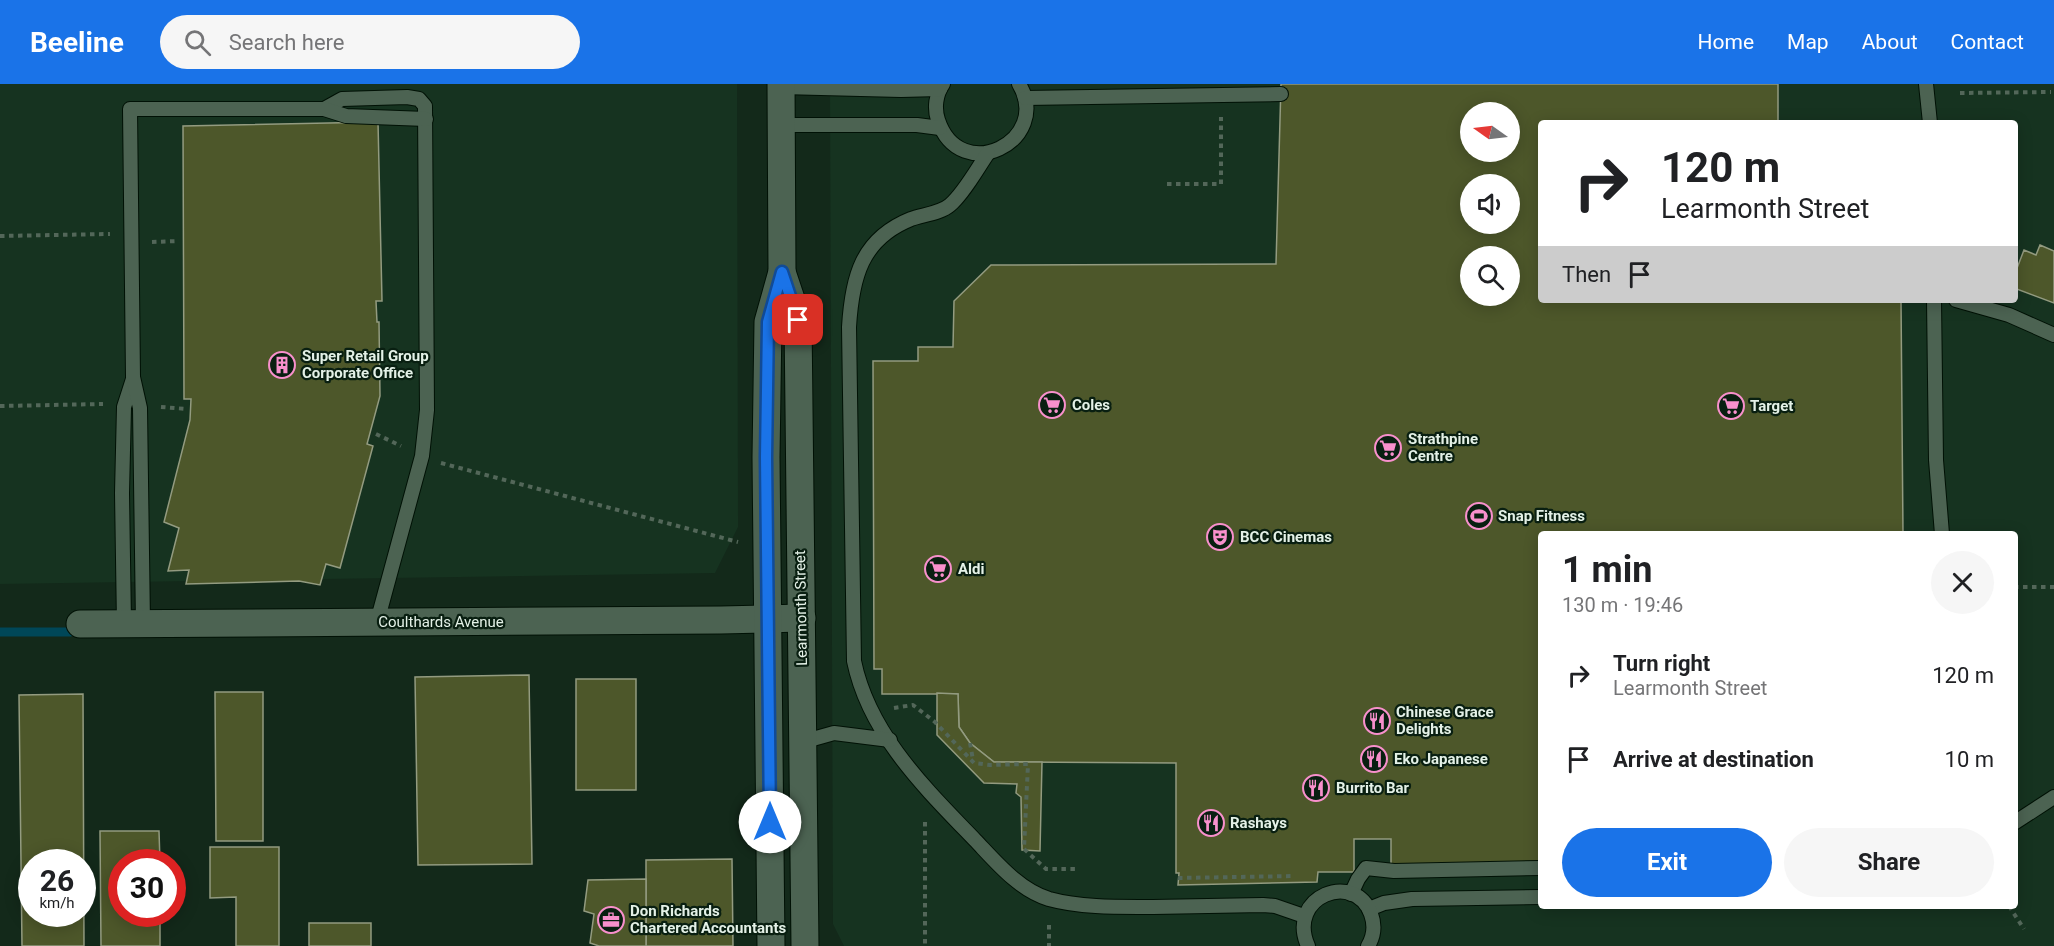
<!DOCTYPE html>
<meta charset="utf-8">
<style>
:root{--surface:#fff;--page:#f6f6f6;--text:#202124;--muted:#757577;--accent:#1a73e8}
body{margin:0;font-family:Roboto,sans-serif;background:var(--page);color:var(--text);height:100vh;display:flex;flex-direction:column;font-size:22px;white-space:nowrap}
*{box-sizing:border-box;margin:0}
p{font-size:20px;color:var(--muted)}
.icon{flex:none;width:33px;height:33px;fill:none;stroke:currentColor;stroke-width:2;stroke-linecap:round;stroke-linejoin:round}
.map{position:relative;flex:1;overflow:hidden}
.side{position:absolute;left:1538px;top:447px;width:480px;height:378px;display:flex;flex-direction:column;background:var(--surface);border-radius:6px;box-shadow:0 3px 15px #0003}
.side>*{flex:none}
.banner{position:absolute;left:1538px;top:36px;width:480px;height:183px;border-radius:6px;box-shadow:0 3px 15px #0003;background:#fff;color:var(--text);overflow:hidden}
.needle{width:39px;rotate:284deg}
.fabs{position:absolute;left:1460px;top:18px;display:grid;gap:12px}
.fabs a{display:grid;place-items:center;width:60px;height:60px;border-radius:50%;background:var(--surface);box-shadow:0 3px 15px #0003;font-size:30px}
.speed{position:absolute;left:18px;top:765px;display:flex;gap:12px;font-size:30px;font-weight:700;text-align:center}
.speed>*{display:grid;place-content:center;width:78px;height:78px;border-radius:50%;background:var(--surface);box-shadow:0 3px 15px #0003;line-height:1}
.speed small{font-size:15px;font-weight:400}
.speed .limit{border:9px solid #d22;background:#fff;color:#111}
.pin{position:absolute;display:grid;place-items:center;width:51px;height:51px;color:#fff;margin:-26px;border-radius:12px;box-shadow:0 3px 9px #0006}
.me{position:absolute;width:66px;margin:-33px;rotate:0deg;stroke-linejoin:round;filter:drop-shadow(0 0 4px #0008)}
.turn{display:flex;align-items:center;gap:21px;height:126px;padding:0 24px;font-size:27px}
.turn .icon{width:78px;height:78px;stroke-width:2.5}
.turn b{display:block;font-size:42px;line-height:51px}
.then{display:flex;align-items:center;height:57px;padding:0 24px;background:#0003;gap:12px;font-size:22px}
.round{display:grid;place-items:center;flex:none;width:63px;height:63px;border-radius:32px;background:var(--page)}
.head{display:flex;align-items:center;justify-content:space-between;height:102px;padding:0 24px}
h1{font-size:36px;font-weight:700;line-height:45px}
.cta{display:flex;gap:12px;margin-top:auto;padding:12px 24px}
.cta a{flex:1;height:69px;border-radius:36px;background:var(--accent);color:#fff;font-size:24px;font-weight:700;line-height:69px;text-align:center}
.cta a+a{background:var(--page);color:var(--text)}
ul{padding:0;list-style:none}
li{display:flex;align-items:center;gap:18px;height:84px;padding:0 24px}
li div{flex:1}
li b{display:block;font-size:22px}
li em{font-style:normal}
header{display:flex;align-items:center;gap:36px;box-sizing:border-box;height:84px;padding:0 30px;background:var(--accent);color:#fff}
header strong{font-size:28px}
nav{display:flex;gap:33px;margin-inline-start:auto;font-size:21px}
.search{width:420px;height:54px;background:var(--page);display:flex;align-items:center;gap:15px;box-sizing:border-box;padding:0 21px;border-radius:33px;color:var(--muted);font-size:22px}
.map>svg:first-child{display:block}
.built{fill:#163320;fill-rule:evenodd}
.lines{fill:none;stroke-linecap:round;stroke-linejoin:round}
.stream{stroke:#004758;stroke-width:9}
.building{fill:#4d572a;stroke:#939b80;stroke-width:1.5;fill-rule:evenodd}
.service-casing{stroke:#001105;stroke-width:16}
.minor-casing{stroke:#001105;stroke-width:29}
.path{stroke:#536759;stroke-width:4;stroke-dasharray:4.5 4.5;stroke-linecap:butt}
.service{stroke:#4c6352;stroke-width:14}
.minor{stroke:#4c6352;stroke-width:27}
.route-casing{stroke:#114b97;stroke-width:15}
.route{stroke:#1a73e8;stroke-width:10}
.labels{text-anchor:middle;stroke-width:4.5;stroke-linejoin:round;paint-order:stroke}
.poi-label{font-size:15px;font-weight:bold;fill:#e4f1e7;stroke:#091f11;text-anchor:start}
.street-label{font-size:15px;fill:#e4f1e7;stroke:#091f11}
</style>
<header>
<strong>Beeline</strong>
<div class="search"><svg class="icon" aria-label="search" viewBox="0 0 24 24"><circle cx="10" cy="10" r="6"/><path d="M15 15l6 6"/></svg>Search here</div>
<nav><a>Home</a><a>Map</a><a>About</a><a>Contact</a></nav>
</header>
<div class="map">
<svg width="2054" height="862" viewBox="0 0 2054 862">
<rect width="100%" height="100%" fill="#13291a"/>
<g class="built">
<polygon points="0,0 737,0 738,443 715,489 0,500"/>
<path d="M830,0H2054V862H844L833,840ZM1470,28H1509V68H1470ZM1540,39H2014V216H1540ZM1470,100H1509V140H1470ZM1470,172H1509V212H1470ZM1540,450H2014V822H1540Z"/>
</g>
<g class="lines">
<polyline class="stream" points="0,548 70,548"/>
</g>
<g class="building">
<path d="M1281,0H1778V39H1540V216H1901L1903,450H1540V779L1391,780V755H1354V788H1318L1317,798L1178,801L1179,789H1176V679L994,678L970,659L959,643L958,610H882V585H874L873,277H918V263H953L954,217L991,181L1276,180ZM1470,28H1509V68H1470ZM1470,100H1509V140H1470ZM1470,172H1509V212H1470Z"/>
<polygon points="378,38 382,217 376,217 377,238 379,238 380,312 367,360 373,362 340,484 326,480 320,501 299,497 186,500 189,486 168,487 179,444 164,438 190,336 191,315 184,315 183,42"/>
<polygon points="2040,161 2054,167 2054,219 2014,204 2014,192 2024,166 2036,171"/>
<polygon points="529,591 532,780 418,781 415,593"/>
<rect x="576" y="595" width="60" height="111"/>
<polygon points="215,608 263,608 263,757 216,757"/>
<polygon points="937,609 958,610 959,643 970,659 994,678 1042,678 1040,767 1022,766 1021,713 1016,709 1017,700 984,699 937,651"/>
<path d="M83,610L84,862H22L19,611ZM32,778H82V830H32Z"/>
<polygon points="100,747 159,747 160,778 122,778 122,830 160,830 160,862 101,862"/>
<polygon points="210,763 279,763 279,862 236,862 236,813 210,814"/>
<polygon points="732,775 733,862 646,862 646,776"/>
<polygon points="646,795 646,862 599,862 590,859 594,830 584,827 588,796"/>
<rect x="309" y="839" width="62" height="23"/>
</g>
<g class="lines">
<defs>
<g id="service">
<path d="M943,0C936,10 934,24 938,36C960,103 1053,57 1019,0"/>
<polyline points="1926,0 1930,39"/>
<polyline points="781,3 901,6 940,5"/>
<polyline points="1025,14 1281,10"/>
<polyline points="324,25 342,15 407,13 419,15 425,22 427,326 422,372 377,538"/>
<polyline points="781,41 917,41 940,44"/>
<path d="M988,69C977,85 964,109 950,121C941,129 922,131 911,135C861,155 852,194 849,243L854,577C869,650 925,704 975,756C996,778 1019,806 1049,815C1082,824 1119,823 1153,823C1190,822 1227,822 1263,821L1275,822L1304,832"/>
<polyline points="1934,216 1936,376 1942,450"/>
<polyline points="1956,216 2009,231 2054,251"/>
<polyline points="124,540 122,409 124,323 133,295"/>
<polyline points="143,540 140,324 133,293 130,25 324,25 346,32 426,35"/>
<polyline points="802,658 834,649 890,656"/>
<polyline points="2014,739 2054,713"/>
<polyline points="1351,810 1358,795 1366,784 1394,787 1540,784"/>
<polyline points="1369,825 1384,819 1412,815 1540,813"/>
<path d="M1308,862C1286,812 1355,786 1371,830C1375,841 1374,852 1368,862"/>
</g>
<g id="minor">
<polyline points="782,188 798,236 805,862"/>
<polyline points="80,540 721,536 802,534"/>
<polyline points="771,862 766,373 768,238 782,188 781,0"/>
</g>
</defs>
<use href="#service" class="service-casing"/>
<use href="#minor" class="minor-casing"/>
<g class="path">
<polyline points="1960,9 2051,8"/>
<polyline points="1167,100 1221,100 1221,33"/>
<polyline points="0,152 110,150"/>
<polyline points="152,158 179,157"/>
<polyline points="0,322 103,320"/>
<polyline points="161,323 187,325"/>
<polyline points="376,350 401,362"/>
<polyline points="441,379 738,458"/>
<polyline points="2014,503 2054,503"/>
<polyline points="894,624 913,621 935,638 974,679 990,681 1028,680 1024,765 1046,785 1075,785"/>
<polyline points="970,659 973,676"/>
<polyline points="925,738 925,862"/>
<polyline points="1178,794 1295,792"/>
<polyline points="2009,822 2024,845"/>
<polyline points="1049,841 1049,862"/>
</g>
<use href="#service" class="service"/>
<use href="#minor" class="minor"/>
</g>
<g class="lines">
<defs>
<polyline id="route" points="770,738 766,373 768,238 782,188 798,236"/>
</defs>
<use href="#route" class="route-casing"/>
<use href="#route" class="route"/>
</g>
<defs>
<symbol id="building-ring" viewBox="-11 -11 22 22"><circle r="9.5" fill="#091f11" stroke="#f890cc" stroke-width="1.5"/><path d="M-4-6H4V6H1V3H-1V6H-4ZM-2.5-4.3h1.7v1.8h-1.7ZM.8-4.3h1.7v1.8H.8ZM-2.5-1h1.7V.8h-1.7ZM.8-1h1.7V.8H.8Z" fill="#f890cc"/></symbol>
<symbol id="supermarket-ring" viewBox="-11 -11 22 22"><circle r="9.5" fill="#091f11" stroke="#f890cc" stroke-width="1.5"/><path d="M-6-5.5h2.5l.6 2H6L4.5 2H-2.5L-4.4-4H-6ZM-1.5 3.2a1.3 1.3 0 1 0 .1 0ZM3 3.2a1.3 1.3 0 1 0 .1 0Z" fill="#f890cc"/></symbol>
<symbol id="stadium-ring" viewBox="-11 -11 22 22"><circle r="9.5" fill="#091f11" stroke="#f890cc" stroke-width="1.5"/><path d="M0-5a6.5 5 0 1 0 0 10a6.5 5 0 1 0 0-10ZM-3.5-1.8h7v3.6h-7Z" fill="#f890cc"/></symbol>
<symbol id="theatre-ring" viewBox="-11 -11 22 22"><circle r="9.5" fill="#091f11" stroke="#f890cc" stroke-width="1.5"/><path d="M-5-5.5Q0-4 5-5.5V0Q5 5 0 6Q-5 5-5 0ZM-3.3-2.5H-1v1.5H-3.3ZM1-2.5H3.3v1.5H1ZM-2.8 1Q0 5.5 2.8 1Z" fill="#f890cc"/></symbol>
<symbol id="restaurant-ring" viewBox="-11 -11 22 22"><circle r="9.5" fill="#091f11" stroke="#f890cc" stroke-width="1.5"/><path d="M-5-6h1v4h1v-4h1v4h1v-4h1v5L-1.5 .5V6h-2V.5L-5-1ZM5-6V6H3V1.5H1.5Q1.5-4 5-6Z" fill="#f890cc"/></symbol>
<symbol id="office-ring" viewBox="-11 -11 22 22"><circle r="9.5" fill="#091f11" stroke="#f890cc" stroke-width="1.5"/><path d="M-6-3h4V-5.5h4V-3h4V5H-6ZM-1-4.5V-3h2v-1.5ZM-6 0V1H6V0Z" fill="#f890cc"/></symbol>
</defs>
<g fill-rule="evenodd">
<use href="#building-ring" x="267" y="266" width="30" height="30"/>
<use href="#supermarket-ring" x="1037" y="306" width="30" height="30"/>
<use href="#supermarket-ring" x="1716" y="307" width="30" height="30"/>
<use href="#supermarket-ring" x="1373" y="349" width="30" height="30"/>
<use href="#stadium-ring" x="1464" y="417" width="30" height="30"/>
<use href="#theatre-ring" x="1205" y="438" width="30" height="30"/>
<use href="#supermarket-ring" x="923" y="470" width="30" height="30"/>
<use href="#restaurant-ring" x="1362" y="622" width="30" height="30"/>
<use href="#restaurant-ring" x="1359" y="660" width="30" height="30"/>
<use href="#restaurant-ring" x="1301" y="689" width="30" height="30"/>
<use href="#restaurant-ring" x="1196" y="724" width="30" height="30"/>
<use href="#office-ring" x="596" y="821" width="30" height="30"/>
</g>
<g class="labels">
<g class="poi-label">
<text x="302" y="277">Super Retail Group<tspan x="302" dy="17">Corporate Office</tspan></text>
<text x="1072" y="326">Coles</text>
<text x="1750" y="327">Target</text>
<text x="1408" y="360">Strathpine<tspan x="1408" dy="17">Centre</tspan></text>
<text x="1498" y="437">Snap Fitness</text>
<text x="1240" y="458">BCC Cinemas</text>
<text x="958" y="490">Aldi</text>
<text x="1396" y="633">Chinese Grace<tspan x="1396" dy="17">Delights</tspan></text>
<text x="1394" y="680">Eko Japanese</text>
<text x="1336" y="709">Burrito Bar</text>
<text x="1230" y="744">Rashays</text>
<text x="630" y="832">Don Richards<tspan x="630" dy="17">Chartered Accountants</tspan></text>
</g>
<g class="street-label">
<text transform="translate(801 524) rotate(-91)" y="5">Learmonth Street</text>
<text x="441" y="543">Coulthards Avenue</text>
</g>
</g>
</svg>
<div class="fabs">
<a><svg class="needle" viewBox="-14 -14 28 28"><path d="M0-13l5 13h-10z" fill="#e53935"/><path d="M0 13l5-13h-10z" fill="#757577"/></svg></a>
<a><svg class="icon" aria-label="sound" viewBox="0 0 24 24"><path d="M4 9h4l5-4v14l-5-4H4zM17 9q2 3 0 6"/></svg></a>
<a><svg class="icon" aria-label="search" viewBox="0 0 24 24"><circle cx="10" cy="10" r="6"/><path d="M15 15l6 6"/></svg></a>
</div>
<div class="speed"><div>26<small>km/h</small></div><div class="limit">30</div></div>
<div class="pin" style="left:798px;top:236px;background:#d93025"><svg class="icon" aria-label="arrive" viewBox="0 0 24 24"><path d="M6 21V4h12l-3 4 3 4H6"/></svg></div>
<svg class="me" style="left:770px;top:738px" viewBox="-20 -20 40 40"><circle r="19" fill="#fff"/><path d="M0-13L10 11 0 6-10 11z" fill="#1a73e8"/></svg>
<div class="banner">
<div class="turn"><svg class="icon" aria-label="right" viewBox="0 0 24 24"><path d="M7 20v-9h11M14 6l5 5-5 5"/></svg><div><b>120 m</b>Learmonth Street</div></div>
<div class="then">Then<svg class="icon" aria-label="arrive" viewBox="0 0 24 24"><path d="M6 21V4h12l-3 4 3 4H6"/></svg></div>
</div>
<section class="side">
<div class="head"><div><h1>1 min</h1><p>130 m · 19:46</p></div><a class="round"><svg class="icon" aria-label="close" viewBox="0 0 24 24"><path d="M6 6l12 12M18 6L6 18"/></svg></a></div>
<ul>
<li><svg class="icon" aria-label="right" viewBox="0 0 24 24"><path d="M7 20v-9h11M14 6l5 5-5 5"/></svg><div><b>Turn right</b><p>Learmonth Street</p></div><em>120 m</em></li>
<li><svg class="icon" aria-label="arrive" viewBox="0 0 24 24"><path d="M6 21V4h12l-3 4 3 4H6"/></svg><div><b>Arrive at destination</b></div><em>10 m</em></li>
</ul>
<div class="cta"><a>Exit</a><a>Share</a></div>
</section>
</div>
